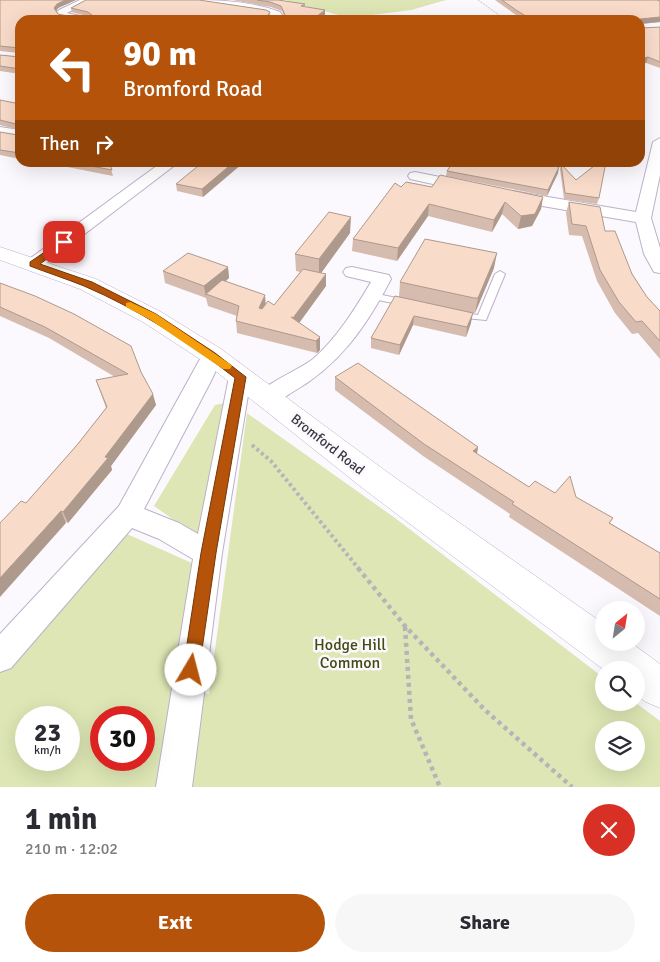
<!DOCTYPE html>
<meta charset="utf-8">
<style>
:root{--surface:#fff;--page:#f7f7f7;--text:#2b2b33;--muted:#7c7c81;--accent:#b45309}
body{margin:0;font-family:Signika,sans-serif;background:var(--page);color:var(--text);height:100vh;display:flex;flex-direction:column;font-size:19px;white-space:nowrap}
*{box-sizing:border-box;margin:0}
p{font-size:16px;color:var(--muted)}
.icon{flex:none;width:28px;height:28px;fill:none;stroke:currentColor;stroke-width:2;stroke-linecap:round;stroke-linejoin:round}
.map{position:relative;height:787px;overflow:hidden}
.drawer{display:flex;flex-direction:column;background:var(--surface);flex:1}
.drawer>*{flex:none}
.guide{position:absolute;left:15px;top:15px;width:630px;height:152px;border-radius:15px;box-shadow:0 5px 20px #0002;background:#b45309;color:#fff;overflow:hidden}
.needle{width:32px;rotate:30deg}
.tools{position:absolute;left:595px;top:601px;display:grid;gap:10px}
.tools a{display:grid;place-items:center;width:50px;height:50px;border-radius:50%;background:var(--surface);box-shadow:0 5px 20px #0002;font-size:25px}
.speed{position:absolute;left:15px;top:706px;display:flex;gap:10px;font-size:25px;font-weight:700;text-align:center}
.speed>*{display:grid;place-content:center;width:65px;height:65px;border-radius:50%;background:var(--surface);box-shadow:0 5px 20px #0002;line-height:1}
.speed small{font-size:12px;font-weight:400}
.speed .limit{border:8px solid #d22;background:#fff;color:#111}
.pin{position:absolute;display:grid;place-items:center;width:42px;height:42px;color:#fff;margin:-21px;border-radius:10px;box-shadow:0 2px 8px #0006}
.me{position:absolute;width:55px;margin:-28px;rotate:8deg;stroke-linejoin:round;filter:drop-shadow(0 0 4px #0008)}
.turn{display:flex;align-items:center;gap:18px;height:105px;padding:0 25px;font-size:22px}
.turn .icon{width:65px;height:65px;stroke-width:2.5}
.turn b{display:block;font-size:35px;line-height:42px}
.then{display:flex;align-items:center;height:48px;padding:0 25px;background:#0003;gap:10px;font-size:19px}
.round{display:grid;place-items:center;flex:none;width:52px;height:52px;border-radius:26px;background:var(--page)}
.head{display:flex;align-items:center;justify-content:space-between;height:85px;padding:0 25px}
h1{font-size:30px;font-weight:700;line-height:38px}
.cta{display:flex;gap:10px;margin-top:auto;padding:10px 25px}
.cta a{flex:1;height:58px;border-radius:30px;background:var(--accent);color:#fff;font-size:20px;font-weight:700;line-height:58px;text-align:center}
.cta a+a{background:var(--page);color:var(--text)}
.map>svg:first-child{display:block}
.green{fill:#dde6b4;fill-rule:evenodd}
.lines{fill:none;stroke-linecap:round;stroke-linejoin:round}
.lane-casing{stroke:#bcb1c9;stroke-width:2}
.street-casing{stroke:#bcb1c9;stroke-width:2}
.secondary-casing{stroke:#bcb1c9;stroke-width:1}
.path-far2{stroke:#b6b3b9;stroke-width:1;stroke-dasharray:1 1;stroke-linecap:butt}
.path-far1{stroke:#b6b3b9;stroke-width:4;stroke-dasharray:3 3;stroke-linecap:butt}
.path{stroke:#b6b3b9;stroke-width:4.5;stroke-dasharray:4 4;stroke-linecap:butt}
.lane{fill:#fff;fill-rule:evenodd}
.street{fill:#fff;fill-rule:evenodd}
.secondary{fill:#fff;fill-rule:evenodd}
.wall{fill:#d6bcae}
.shaded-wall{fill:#ae998d}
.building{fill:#f9dbca;stroke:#ae998d}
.route{fill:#b45309;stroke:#753606}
.slow{fill:#f59e0b}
.labels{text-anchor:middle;stroke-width:5;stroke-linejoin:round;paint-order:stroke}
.street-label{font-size:14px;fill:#3c3842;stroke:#fcf9fe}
.near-park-label{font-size:16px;fill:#434a12;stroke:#fcf9fe}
</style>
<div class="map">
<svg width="660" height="787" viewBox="0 0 660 787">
<rect width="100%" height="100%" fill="#fcf9fe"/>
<g class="green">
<polygon points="285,0 446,0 411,10 349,18"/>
<polygon points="225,403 198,537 154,506 215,405"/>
<path d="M247,413L395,518L604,678V702L636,703L660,721V787H0V670L127,534L194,564L180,689L209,694ZM26,718H69V760H26ZM101,718H144V760H101ZM604,730H636V762H604Z"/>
</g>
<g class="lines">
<defs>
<g id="lane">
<polygon points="500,271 505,274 486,320 454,317 452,315 457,312 478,315 495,274"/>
<polygon points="372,293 407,300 412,303 407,306 369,298 369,294"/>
</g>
<g id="street">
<polygon points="80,0 91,0 67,13 89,18 91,20 73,20 60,17 57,12 59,10"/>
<path d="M196,0C223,0 254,2 280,12L284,18L282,20H270L273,16L267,13L200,3Z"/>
<polygon points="0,127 20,130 20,138 0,135"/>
<polygon points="660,138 660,175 651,218 660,248 660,273 654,272 644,254 636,222 513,201 507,199 505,196 507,193 513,191 636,212 653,142"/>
<polygon points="162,162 179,162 40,268 34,269 28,268 25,264 28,260"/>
<polygon points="415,172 470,183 473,186 470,189 465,191 410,179 408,176 410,173"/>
<path d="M352,267L389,275L391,279C366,327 339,366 291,393C280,400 272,406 259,402L256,397C263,384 299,370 313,359C337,338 355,309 371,282L346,276L343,272L346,268Z"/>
<polygon points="212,348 219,350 223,355 211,381 144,509 179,523 198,534 229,377 232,372 240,370 248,372 251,377 222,553 192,787 156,787 193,559 159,539 132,528 11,668 0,672 0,634 119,506 205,350"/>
</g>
<polygon id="secondary" points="0,247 96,279 161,312 221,349 387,472 604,624 604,642 630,642 660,664 660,708 646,702 636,695 636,670 604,670 365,490 203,361 143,322 80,289 0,260"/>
</defs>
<use href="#lane" class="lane-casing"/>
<use href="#street" class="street-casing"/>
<use href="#secondary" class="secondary-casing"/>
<polyline class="path-far2" points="478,0 506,20"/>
<polyline class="path-far1" points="252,445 271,461 359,569"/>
<g class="path">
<polyline points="358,568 405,626 485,710 572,787"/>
<polyline points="405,627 411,719 440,787"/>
</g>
<use href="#lane" class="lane"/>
<use href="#street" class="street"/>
<use href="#secondary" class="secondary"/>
</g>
<g class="wall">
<polygon points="0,0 76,0 58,8 56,11 58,14 72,17 90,17 72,12 71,8 86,0 199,0 266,10 270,12 270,17 282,17 284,16 282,11 271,7 232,0 278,0 305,4 305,7 325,10 325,15 323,16 333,17 333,20 20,20 20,74 0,71 0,55 20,57 19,53 0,51"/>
<polygon points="495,0 657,0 660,1 660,22 640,24 640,20 523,20"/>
<polygon points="660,27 660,68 646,63 642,28"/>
<polygon points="0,100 20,104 20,130 0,125"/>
<polygon points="0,132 18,135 20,133 20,159 0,155"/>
<polygon points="42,162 109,162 113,176"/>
<polygon points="243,163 203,197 177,191 176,184"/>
<polygon points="561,164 576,180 599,198 597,204 564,199 560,169"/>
<polygon points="516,166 558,173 547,196 446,176 447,171"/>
<polygon points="401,187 432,187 543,197 541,209 532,226 518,229 502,214 492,232 428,216 397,261 352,251 353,239"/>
<polygon points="569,202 605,231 647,297 660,311 660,359 638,333 632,334 615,313 597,281 582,236 569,235 566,213"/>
<polygon points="350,233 321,273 326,274 326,286 299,323 320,337 320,350 317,353 237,333 236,321 237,316 208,306 206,298 165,283 163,271 228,267 229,278 225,282 266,304 274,305 300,272 296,271 295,254"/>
<polygon points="494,268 475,313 471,313 471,323 466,337 413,325 399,355 371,348 371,338 399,297 400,282"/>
<polygon points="0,283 141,372 156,405 111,466 112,470 68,523 26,503 77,445 106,408 96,380 115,377 49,338 0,316"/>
<polygon points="335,377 478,447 477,454 529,487 576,497 613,518 610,523 660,553 660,616 509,517 510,514 423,456 335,390"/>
</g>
<g class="shaded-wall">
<polygon points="65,0 76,0 58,8 55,13 54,8 57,4"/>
<polygon points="325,10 325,15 318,20 317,16"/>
<polygon points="660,17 660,22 640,24 640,19"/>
<polygon points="648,57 646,63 640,64 640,59"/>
<polygon points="234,162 243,163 203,197 202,189"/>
<polygon points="559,167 558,173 547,196 548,190"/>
<polygon points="543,197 541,209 532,226 518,229 521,216"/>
<polygon points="505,202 502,214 492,232 494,220"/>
<polygon points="429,204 428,216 397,261 398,248"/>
<polygon points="351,217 350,233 319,276 319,259"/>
<polygon points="497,253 494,268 475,313 478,298"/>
<polygon points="228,267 229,278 210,295 206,294 206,298 204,286"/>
<polygon points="326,274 326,286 294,330 293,318"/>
<polygon points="265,295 266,307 260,320 259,308"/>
<polygon points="473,313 471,323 466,337 467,327"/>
<polygon points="414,316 413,325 399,355 400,345"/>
<polygon points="320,337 320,350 317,353 316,341"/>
<polygon points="153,394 156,405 111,466 112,470 68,523 63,512"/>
<polygon points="478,447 476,459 473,451"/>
<polygon points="61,511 66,523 0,597 0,578"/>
</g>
<g class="building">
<polygon points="0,0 65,0 57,4 54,8 58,14 72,17 90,17 92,15 88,12 71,8 86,0 199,0 266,10 270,12 268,15 270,17 282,17 285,15 281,6 270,2 257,0 278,0 305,4 301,6 325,10 317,16 333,17 330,20 20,20 20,69 0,66 0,55 20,57 19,48 0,46"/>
<polygon points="502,0 657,0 660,1 660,17 640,19 640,20 532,20 516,10"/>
<polygon points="640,26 642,28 660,27 660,62 648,57 640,59"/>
<polygon points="0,100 20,104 20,125 0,120"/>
<polygon points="0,132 18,135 20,133 20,153 0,150"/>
<polygon points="70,162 109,162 112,170"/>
<polygon points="203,162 234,162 202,189 176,184"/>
<polygon points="453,162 496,162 516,166 521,162 533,162 559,167 548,190 447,171"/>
<polygon points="599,162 606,162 599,198 565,193 561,164 576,180"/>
<polygon points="440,175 543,197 535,214 521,216 505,202 494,220 429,204 398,248 353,239 395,183 401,187 406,182 432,187"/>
<polygon points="569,202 600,207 605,231 615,231 632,274 647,297 660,311 660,341 642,321 636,322 619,302 600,270 586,226 572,224"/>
<polygon points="329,212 351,217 319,259 295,254"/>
<polygon points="425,239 497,253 478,298 474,298 400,282"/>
<polygon points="188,253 228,267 204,286 163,271"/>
<polygon points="303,269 326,274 293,318 291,317 320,337 316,341 236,321 239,306 206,294 222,280 265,295 259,308 262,309 268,301 274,305"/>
<polygon points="0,283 35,296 74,314 131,346 141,372 153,394 105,457 108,458 63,512 61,511 0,578 0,523 21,501 26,503 77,445 107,407 96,380 128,374 45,327 0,307"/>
<polygon points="395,296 473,313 467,327 414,316 400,345 371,338"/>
<polygon points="358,363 478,447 473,451 529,487 535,481 555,493 570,476 576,497 613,518 609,523 660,553 660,599 512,504 514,502 424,444 335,377"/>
</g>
<path class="route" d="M64,239L69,242L67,244L40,264L92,282L156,314L215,353L246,377L216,553L199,670L197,676L191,678L185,676L183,670L201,553L235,378C189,342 138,309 84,286C67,279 48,273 30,266V262Z"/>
<polygon class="slow" points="130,302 156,314 230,364 232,366 230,369 223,369 149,319 126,307 126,303"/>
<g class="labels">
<g class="street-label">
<text transform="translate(328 444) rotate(38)" y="5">Bromford Road</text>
</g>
<g class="near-park-label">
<text x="350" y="650">Hodge Hill<tspan x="350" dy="18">Common</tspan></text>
</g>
</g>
</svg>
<div class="tools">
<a><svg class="needle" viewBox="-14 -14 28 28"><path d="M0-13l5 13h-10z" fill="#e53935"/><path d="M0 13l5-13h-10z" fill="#7c7c81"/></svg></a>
<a><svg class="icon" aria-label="search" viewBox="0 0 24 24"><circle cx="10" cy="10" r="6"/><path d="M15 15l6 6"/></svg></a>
<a><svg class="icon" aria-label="layers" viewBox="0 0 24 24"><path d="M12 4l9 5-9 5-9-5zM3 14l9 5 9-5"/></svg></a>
</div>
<div class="speed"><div>23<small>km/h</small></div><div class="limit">30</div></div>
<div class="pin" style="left:64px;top:242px;background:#d93025"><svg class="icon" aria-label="arrive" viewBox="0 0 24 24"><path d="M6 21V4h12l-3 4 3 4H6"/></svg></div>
<svg class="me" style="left:191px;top:670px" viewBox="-20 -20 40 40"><circle r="19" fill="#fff"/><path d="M0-13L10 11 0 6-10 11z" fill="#b45309"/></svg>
<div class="guide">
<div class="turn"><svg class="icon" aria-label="left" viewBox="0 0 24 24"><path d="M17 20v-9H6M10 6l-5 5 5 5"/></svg><div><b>90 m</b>Bromford Road</div></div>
<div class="then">Then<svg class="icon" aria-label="right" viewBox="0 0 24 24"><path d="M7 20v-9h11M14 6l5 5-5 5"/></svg></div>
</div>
</div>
<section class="drawer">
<div class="head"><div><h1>1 min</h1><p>210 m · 12:02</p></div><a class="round" style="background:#d93025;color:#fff"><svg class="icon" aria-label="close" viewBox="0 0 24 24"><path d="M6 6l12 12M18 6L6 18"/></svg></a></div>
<div class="cta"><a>Exit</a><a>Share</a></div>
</section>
